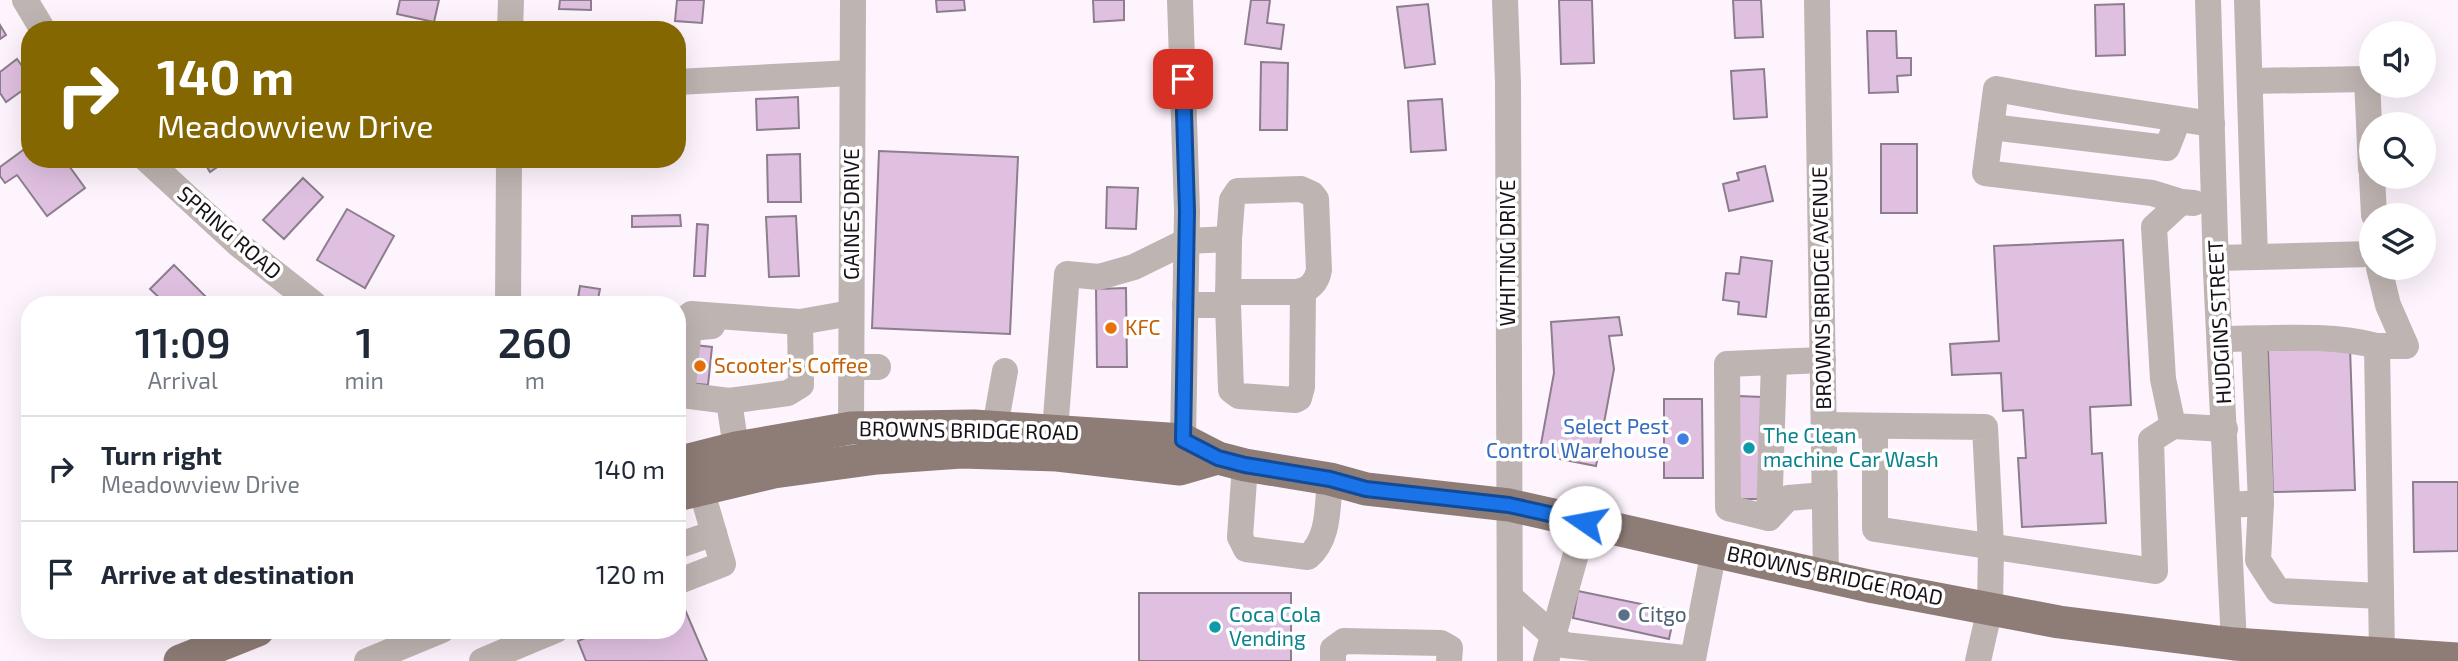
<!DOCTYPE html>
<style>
:root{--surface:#fff;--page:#f6f6f7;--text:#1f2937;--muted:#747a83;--line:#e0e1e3}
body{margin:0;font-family:"Exo 2",sans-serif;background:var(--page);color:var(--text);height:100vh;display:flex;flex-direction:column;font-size:26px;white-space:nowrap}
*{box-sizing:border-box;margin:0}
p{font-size:23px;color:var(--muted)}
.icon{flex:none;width:38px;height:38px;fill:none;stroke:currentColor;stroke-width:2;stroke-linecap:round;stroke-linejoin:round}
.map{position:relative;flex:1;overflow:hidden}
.side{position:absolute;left:21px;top:296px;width:665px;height:343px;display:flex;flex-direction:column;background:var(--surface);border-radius:28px;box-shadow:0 7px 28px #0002}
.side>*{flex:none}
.guide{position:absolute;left:21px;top:21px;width:665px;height:147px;border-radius:28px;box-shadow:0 7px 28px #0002;background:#846700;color:#fff;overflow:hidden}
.fabs{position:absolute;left:2359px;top:21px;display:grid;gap:14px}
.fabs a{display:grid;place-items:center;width:77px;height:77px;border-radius:50%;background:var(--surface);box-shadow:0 7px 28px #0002;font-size:35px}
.pin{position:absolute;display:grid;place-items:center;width:60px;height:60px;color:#fff;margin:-30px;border-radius:14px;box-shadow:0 4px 10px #0006}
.me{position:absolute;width:77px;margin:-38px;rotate:282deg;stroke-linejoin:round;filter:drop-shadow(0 0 5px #0008)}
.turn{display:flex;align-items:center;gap:24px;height:147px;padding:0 21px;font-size:32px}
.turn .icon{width:91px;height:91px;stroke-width:2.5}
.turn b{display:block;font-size:49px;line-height:60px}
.eta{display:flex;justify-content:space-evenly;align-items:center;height:119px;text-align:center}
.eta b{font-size:42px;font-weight:600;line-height:49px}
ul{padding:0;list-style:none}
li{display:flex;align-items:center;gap:21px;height:105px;padding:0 21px;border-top:2px solid var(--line)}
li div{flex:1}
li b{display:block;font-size:26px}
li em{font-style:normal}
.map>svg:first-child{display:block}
.building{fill:#e0c0e1;stroke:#8c7e8d;stroke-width:2}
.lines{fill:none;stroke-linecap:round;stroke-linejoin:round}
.minor{stroke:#beb4b1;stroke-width:26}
.major{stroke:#8e7c76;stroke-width:33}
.route-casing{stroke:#114b97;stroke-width:18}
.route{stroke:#1a73e8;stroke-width:12}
.food-dot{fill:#e8710a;stroke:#fff;stroke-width:2.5}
.shop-dot{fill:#3f7fe0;stroke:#fff;stroke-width:2.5}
.culture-dot{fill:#0f9aa8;stroke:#fff;stroke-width:2.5}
.service-dot{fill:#5c6f8a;stroke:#fff;stroke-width:2.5}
.labels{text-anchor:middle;stroke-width:7;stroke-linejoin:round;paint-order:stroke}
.street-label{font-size:21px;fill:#181218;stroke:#fff}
.food-label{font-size:21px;fill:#c56008;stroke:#fff;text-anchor:start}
.shop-label{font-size:21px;fill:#366cbe;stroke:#fff;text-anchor:end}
.culture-label{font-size:21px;fill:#0d838f;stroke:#fff;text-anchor:start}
.service-label{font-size:21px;fill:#4e5e75;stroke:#fff;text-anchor:start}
</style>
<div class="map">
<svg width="2458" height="661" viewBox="0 0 2458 661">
<rect width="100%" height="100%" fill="#fef4fe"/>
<g class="building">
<polygon points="400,0 439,0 434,22 397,14"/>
<polygon points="560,0 591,0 591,10 559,9"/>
<polygon points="677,0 704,0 702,23 675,21"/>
<polygon points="936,0 964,0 965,10 937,12"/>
<polygon points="1093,0 1124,0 1124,20 1094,22"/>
<polygon points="1251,0 1270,0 1267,23 1284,25 1281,49 1245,44"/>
<polygon points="1559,0 1592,0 1594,63 1561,64"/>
<polygon points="1733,0 1761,0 1763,37 1735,38"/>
<polygon points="1428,4 1435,64 1405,68 1397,7"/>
<polygon points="2124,4 2125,55 2096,56 2095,5"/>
<polygon points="0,25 6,35 0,39"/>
<polygon points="1867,31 1896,31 1897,58 1911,58 1911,75 1897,76 1898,92 1869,93"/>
<polygon points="17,59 30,77 30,85 6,102 0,93 0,72"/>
<polygon points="1261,62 1288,63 1287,130 1260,130"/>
<polygon points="1764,69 1767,117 1734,119 1731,71"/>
<polygon points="798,97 799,128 757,130 756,99"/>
<polygon points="1442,99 1446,150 1411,152 1408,101"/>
<rect x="1881" y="144" width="36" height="69"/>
<polygon points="30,145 30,159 64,159 85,188 47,216 17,175 5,183 0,176 0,167"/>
<polygon points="879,151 1018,157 1010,334 872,328"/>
<polygon points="800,154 801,202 768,202 767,155"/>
<polygon points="202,159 229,159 210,172"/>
<polygon points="1765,166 1773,201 1729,211 1723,184 1739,180 1737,173"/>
<polygon points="303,178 323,197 284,239 263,220"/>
<polygon points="1107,187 1138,188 1136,229 1106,228"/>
<polygon points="347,209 394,236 365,288 317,260"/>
<polygon points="680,215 681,226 632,227 632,216"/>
<polygon points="796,216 799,276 769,277 766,217"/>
<polygon points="697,224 708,225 705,276 694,276"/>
<polygon points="2123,240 2131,405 2090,407 2092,454 2102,453 2106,523 2022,527 2018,458 2026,458 2023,410 2003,411 2001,373 1952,375 1950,344 1999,341 1994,246"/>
<polygon points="1741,257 1772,261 1766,317 1738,314 1739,302 1723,300 1726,273 1739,274"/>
<polygon points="174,265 213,304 166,304 150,289"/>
<polygon points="580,286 600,289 597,304 577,304"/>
<polygon points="1126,288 1127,367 1097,367 1096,289"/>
<polygon points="1619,317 1622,335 1609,336 1614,369 1596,466 1539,455 1554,373 1551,322"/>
<polygon points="694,345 712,347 708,385 690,383"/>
<polygon points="2350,348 2355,490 2273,492 2268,350"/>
<polygon points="1738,396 1762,397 1760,499 1736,499"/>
<polygon points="1664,399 1702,399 1703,478 1664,478"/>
<polygon points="2413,482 2458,482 2458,551 2414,552"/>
<polygon points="1578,591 1675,611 1669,639 1573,618"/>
<rect x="1139" y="593" width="152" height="68"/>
<polygon points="680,598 707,661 586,661 578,641 604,630 677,630 677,599"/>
</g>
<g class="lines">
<g class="minor">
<polyline points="25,0 43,30"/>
<polyline points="1180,0 1187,211 1183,440"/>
<polyline points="1505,0 1508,83 1510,661"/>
<polyline points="1817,0 1826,576"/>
<polyline points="2208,0 2216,271 2234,644"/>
<polyline points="2247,0 2255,257"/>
<polyline points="510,30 511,0"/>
<polyline points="2250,81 2367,79 2371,169"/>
<polyline points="677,82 852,73"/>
<polyline points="1991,127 2167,148 2178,120"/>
<polyline points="146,159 238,244 314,304"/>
<polyline points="2372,177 2374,215"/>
<polyline points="2181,202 2152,193 1985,173 1996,89 2068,102 2212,124"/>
<polyline points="2216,258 2371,254"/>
<path d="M1228,292H1296C1309,291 1317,282 1319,270L1316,199L1312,194L1301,189L1238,191L1232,200L1229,239"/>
<polyline points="508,304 509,159"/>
<polyline points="1228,305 1231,390 1239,396 1295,400 1299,398 1302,387 1303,291"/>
<polyline points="677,326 691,314 800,322 851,313"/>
<path d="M2220,339C2272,339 2327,333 2377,346L2382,654"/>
<polyline points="2254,339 2261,503"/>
<polyline points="2377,346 2406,346 2388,305 2379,268"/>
<polyline points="1823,360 1727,364 1728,508 1769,518 1788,498 1825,495"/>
<polyline points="851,367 878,367"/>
<polyline points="677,389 682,395 729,401 736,448"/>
<polyline points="682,395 689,328 712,326"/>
<polyline points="729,401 788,393 801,385 800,322"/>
<polyline points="1824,425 1985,427 1991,546 1990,608 1978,661"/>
<polyline points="1875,426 1875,529 2155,571 2151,440 2173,426 2225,429"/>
<polyline points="2173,426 2163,379 2154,227 2181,202 2194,203"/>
<polyline points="995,427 1005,371"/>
<polyline points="851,428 853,0"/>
<polyline points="1055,431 1067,274 1099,277 1134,267 1187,241 1229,239 1228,305 1185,305"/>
<path d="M1245,465L1240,537L1246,549L1308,557C1330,538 1327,507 1330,479"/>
<polyline points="2229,505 2261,503 2258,560 2278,591 2381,596"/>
<polyline points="1769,518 1774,362"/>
<polyline points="677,546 714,533"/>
<polyline points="677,582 723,564 701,489"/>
<polyline points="1510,597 1564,645 1693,659 1714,550"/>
<polyline points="521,630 527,642 556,630"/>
<polyline points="367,661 442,630"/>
<polyline points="482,661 527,642"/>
<polyline points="1333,661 1333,649 1344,641 1441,643 1450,648 1449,661"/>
<polyline points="1546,661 1585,522"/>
</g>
<g class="major">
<polyline points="677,463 736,448 851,428 974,426 1183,440 1218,458 1245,465 1330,479 1366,489 1509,505 1869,586 2059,622 2234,644 2458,659"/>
<polyline points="677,495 774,472 877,458 961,452 1057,455 1180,469 1218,458"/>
<polyline points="180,661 258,630"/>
</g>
</g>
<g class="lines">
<defs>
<polyline id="route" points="1183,79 1187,211 1183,440 1218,458 1245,465 1330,479 1366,489 1509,505 1585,522"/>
</defs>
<use href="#route" class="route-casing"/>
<use href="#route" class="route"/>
</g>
<g class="food-dot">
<circle cx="1111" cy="328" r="7"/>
<circle cx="700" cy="366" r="7"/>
</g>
<circle class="shop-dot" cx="1683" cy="439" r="7"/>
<g class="culture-dot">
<circle cx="1749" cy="448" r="7"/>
<circle cx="1215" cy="627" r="7"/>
</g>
<circle class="service-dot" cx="1624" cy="615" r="7"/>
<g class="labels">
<g class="street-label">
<text transform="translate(852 214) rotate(-90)" y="7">GAINES DRIVE</text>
<text transform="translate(229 233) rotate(41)" y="7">SPRING ROAD</text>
<text transform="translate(1508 253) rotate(-90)" y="7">WHITING DRIVE</text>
<text transform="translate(1822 288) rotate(-91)" y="7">BROWNS BRIDGE AVENUE</text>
<text transform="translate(2220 322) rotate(-93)" y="7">HUDGINS STREET</text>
<text transform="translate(969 431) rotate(1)" y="7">BROWNS BRIDGE ROAD</text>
<text transform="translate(1835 576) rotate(12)" y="7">BROWNS BRIDGE ROAD</text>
</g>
<g class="food-label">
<text x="1125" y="335">KFC</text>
<text x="714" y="373">Scooter's Coffee</text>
</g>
<g class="shop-label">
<text x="1669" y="434">Select Pest<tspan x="1669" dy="24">Control Warehouse</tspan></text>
</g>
<g class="culture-label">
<text x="1763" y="443">The Clean<tspan x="1763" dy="24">machine Car Wash</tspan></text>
<text x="1229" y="622">Coca Cola<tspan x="1229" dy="24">Vending</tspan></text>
</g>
<g class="service-label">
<text x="1638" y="622">Citgo</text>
</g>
</g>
</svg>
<div class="fabs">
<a><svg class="icon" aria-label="sound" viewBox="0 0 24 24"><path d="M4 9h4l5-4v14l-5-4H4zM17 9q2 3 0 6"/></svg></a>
<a><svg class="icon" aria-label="search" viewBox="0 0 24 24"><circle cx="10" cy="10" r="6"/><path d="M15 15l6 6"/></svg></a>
<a><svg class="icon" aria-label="layers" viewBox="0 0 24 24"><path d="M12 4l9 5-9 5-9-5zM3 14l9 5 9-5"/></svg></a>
</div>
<div class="pin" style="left:1183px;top:79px;background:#d93025"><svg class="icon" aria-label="arrive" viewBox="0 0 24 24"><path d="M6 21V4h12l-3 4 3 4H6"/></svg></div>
<svg class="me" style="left:1585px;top:522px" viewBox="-20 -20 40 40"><circle r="19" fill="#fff"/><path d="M0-13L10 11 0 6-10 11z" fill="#1a73e8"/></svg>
<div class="guide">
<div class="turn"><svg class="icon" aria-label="right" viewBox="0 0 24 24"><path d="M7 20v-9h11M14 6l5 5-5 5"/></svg><div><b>140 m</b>Meadowview Drive</div></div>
</div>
<section class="side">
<div class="eta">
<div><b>11:09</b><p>Arrival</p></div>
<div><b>1</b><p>min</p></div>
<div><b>260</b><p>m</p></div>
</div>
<ul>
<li><svg class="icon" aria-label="right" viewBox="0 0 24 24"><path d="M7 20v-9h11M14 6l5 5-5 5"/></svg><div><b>Turn right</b><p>Meadowview Drive</p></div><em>140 m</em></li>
<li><svg class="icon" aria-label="arrive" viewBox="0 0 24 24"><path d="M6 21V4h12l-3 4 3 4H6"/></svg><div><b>Arrive at destination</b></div><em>120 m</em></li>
</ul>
</section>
</div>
